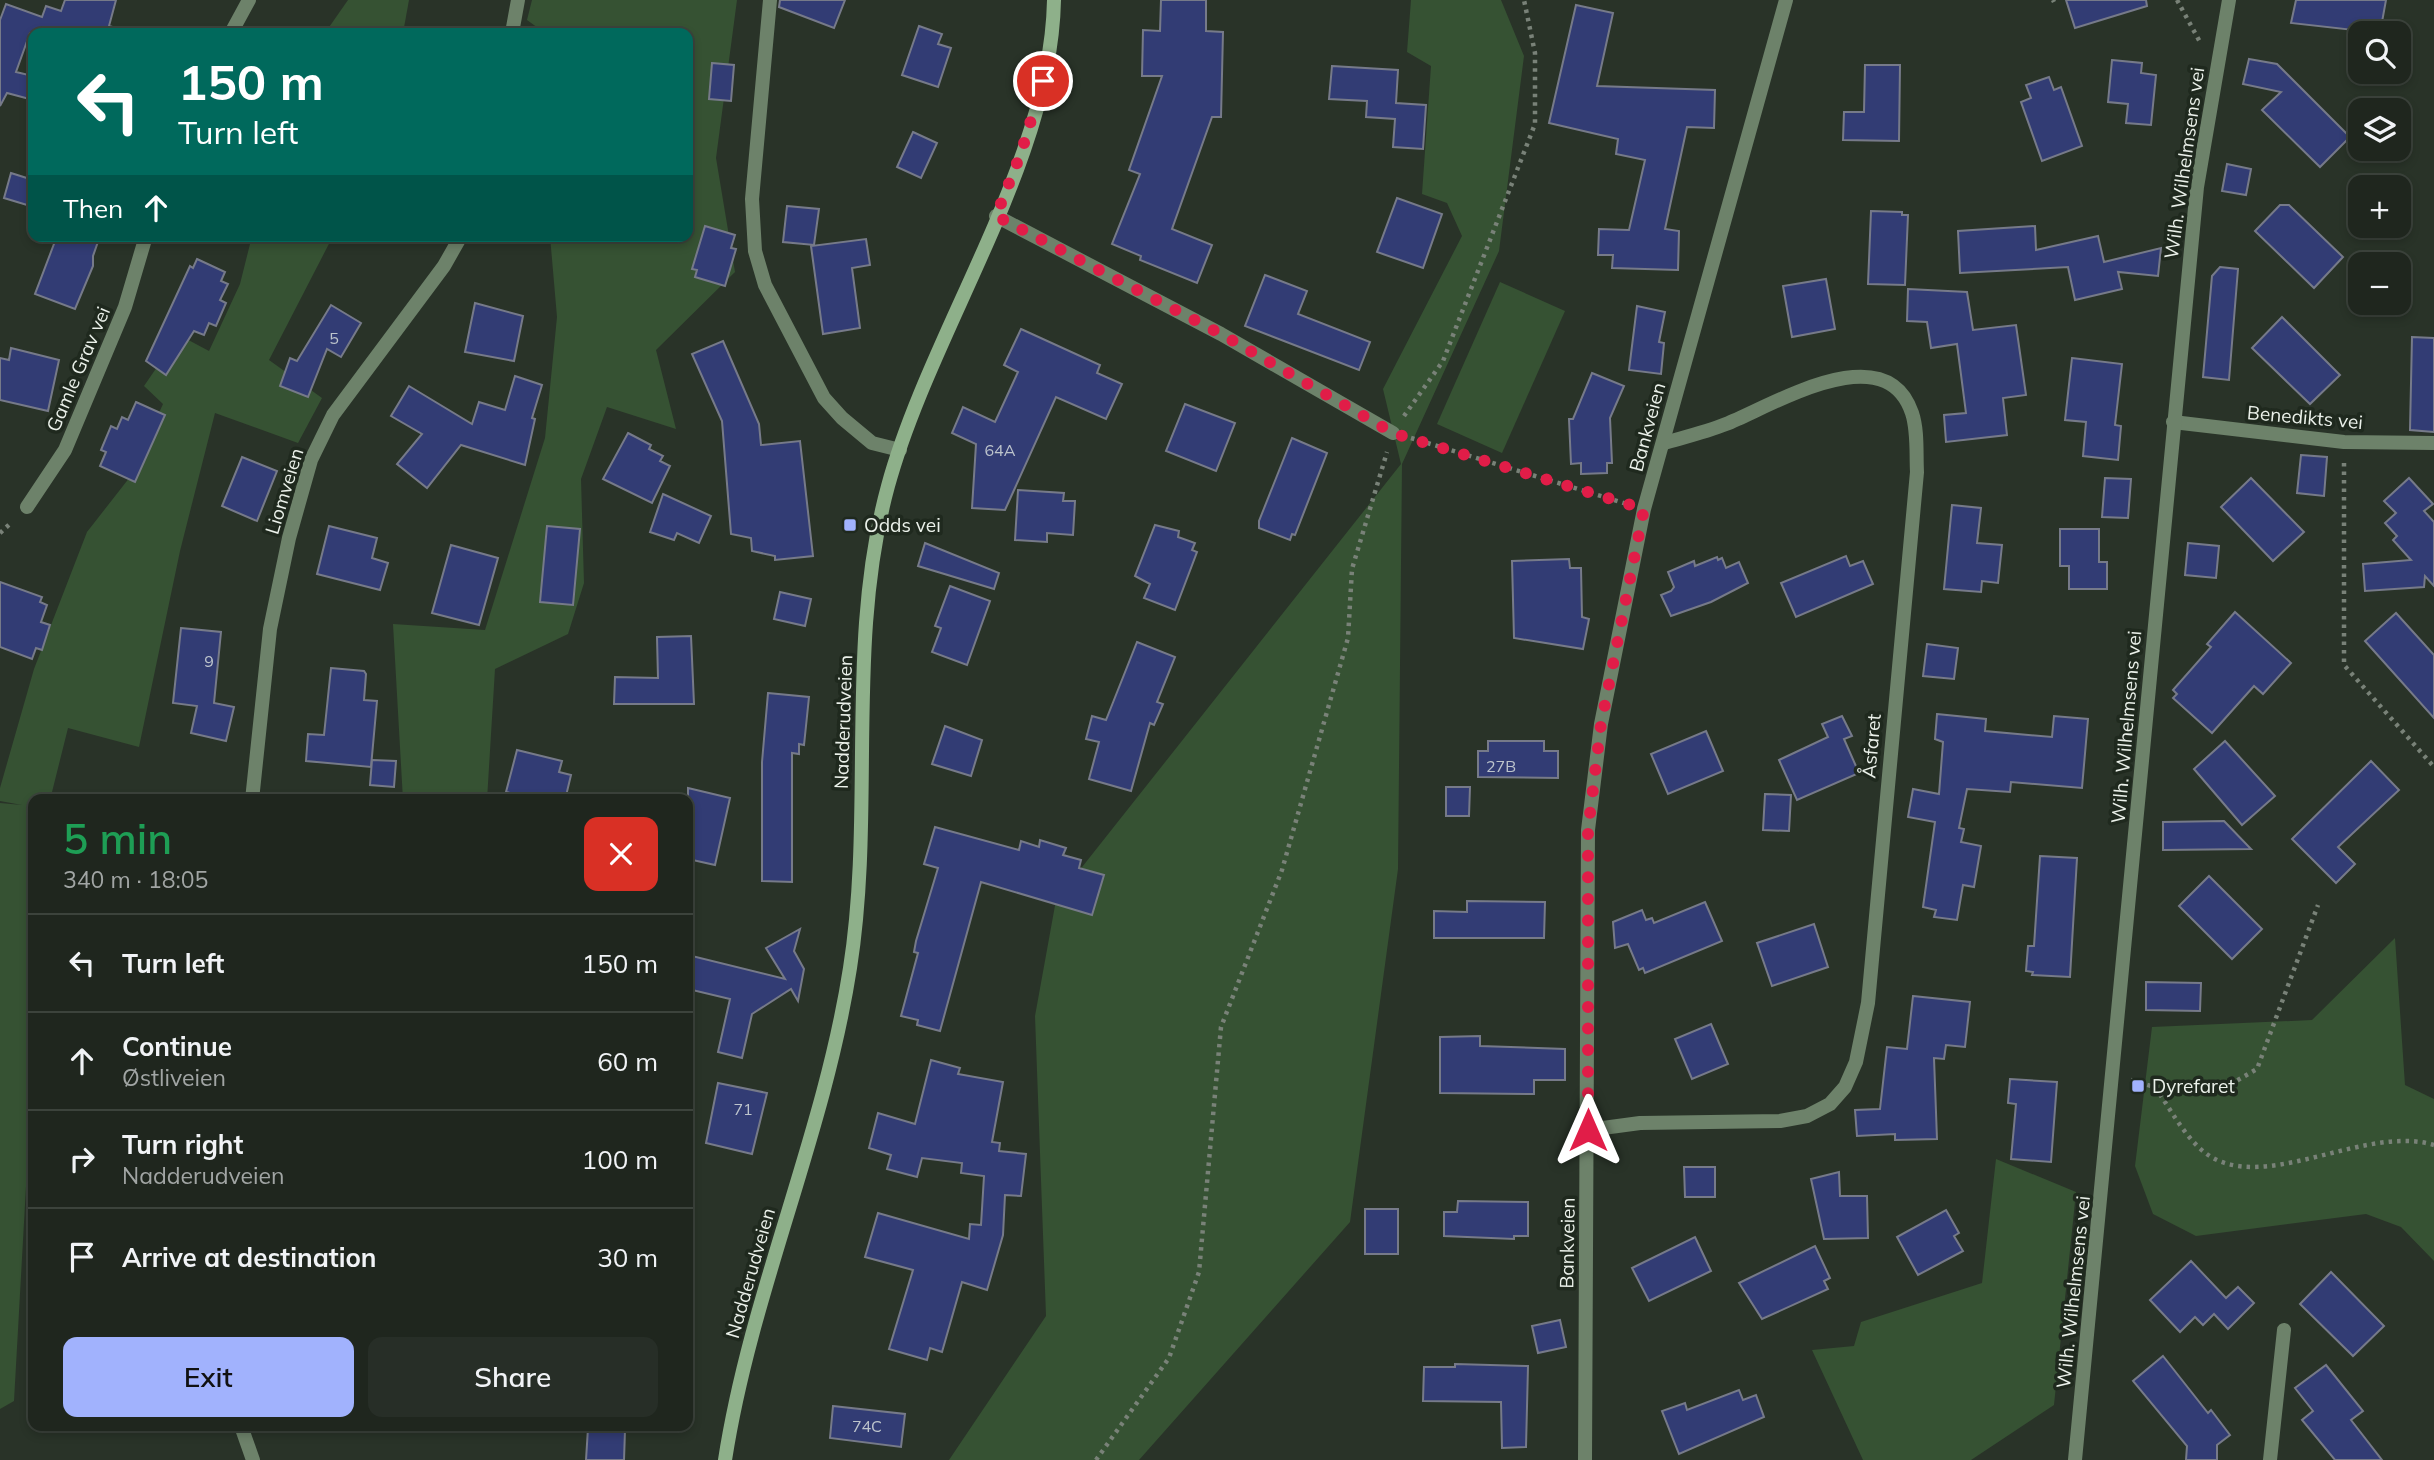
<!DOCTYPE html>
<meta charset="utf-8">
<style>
:root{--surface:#1f261e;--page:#272e27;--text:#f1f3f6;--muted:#a1a5a4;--line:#3c433c;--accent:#a1b2fd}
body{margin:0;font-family:Mulish,sans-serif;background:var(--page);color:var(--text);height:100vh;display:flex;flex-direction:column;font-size:26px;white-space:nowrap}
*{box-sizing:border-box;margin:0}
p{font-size:23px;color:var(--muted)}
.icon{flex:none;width:38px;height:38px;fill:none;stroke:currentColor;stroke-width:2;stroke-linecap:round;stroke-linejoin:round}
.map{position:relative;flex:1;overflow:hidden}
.panel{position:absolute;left:28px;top:794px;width:665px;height:637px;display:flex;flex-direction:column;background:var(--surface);border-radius:14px;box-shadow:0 4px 10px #0003,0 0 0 2px var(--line)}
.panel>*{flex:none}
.top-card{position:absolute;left:28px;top:28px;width:665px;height:214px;border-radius:14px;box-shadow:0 4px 10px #0003,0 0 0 2px var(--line);background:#00695c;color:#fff;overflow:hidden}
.controls{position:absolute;left:2348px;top:21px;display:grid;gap:14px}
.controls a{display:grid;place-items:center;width:63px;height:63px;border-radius:14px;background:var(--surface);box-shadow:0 4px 10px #0003,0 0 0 2px var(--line);font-size:35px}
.pin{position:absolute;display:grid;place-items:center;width:60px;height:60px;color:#fff;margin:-30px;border:4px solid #fff;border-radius:50%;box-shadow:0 2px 7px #0007}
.me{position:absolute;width:77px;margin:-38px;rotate:0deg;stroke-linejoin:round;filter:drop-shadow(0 0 5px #0008)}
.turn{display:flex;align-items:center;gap:24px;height:147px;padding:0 35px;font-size:32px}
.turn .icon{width:91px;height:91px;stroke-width:2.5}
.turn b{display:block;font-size:49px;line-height:60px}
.then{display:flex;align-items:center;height:66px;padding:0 35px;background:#0003;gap:14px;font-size:26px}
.round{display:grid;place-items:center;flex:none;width:74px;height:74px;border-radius:14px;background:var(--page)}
.head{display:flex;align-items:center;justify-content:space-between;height:119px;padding:0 35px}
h1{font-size:42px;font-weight:600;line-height:52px;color:#1e9e55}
.button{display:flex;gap:14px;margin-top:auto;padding:14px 35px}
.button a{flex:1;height:80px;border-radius:14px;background:var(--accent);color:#111;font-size:28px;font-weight:600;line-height:80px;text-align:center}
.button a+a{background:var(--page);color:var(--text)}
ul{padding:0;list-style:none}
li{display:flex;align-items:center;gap:21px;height:98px;padding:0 35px;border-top:2px solid var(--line)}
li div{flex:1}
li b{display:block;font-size:26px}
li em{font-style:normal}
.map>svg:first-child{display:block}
.green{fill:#365233}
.building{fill:#323c74;stroke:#767a89;stroke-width:2}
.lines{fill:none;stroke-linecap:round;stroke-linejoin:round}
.path{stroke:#798278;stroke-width:4.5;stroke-dasharray:3.5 5;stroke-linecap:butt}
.service{stroke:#6d826a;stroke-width:14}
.minor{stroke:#6d826a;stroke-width:14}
.tertiary{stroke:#6d826a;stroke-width:14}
.secondary{stroke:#8eb08a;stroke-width:14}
.route{stroke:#e11d48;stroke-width:12;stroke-dasharray:0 21.6}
.poi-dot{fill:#a1b2fd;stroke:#1f291e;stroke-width:2.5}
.labels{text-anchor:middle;stroke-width:7;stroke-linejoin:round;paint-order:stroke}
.number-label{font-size:16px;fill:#bdc4cc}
.street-label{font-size:19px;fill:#ebf1ea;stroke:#1f291e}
.poi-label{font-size:19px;fill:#ebf1ea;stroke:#1f291e;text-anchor:start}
</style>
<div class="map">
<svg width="2434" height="1460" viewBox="0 0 2434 1460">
<rect width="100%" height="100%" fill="#293328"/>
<g class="green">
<polygon points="348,0 409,0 403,33 325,33"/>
<polygon points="532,0 737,0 716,158 735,272 656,350 676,429 607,407 581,479 584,583 568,634 495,669 487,800 403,800 393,624 485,630 545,438 557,317 550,236 688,236 688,33 545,33 527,20"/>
<polygon points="1411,0 1501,0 1524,56 1499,251 1402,464 1398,869 1350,1222 1139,1460 949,1460 1046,1316 1035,1016 1056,900 1401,464 1383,389 1462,236 1447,203 1422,194 1431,66 1407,52"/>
<polygon points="252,236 333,236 269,360 322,398 298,443 215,413 180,551 139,747 68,728 50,800 33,800 33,1062 14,1401 0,1409 0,803 22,805 0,801 0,788 34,669 87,532 130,477 163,404 144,386 179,335 209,351 240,284"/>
<polygon points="1500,282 1565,311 1502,453 1437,424"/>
<polygon points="2395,938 2405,1085 2434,1099 2434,1261 2401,1227 2366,1214 2196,1236 2153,1214 2135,1166 2152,1027 2312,1020"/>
<polygon points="1996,1159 2076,1192 2054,1405 1971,1460 1863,1460 1812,1350 1854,1346 1861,1322 1982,1283"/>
</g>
<g class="building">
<polygon points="65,0 116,0 109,26 116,28 115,33 30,33 16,72 33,76 33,100 7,93 0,106 0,20 6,4 42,17 46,6 61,11"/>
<polygon points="780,0 845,0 834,28 779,7"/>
<polygon points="1161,0 1206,0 1206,31 1223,32 1221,117 1212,117 1172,229 1212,245 1197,283 1140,260 1141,256 1112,244 1140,174 1129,170 1162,76 1142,76 1143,30 1160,31"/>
<polygon points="2066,0 2146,0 2147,6 2075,28"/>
<polygon points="2296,0 2386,0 2380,33 2291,23"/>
<polygon points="1576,5 1613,13 1597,86 1715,90 1714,128 1687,127 1665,229 1679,231 1678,270 1612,268 1613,255 1598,255 1599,229 1629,230 1645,160 1616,154 1618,139 1549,123"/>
<polygon points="919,26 942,34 938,44 951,48 938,87 902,75"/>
<polygon points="2249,59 2277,64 2350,137 2320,167 2262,110 2281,92 2243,84"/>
<polygon points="2112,60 2142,63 2141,73 2156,75 2151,125 2126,123 2128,104 2108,102"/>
<polygon points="712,63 734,65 731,101 709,99"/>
<polygon points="1865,65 1900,65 1899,141 1843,140 1844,112 1864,112"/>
<polygon points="1332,66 1398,70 1396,103 1426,105 1423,149 1393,147 1395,119 1366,117 1367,101 1329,99"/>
<polygon points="2049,77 2054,90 2061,87 2082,146 2042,161 2021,102 2031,98 2026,85"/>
<polygon points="913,132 937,143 921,178 897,167"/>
<polygon points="2227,164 2251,169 2246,195 2222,191"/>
<polygon points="11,173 33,180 27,205 4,198"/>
<polygon points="1397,198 1442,214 1423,268 1377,252"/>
<polygon points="2280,205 2289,205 2343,257 2314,288 2255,231"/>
<polygon points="787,206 819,209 814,245 783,242"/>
<polygon points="1871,211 1902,212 1902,215 1908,215 1905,285 1868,284"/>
<polygon points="705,226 735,235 731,248 736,249 725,286 695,277 697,270 692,269"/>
<polygon points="2035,226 2036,250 2098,236 2104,262 2161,248 2158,276 2118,272 2122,289 2075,300 2068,267 1960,273 1958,231"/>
<polygon points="57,236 100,236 93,256 93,266 75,309 35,294"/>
<polygon points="866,239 870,265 852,268 860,328 823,334 811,246"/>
<polygon points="197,259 225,272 221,281 228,284 220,300 226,303 216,326 209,323 204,335 194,331 166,375 146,361 190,266 193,268"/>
<polygon points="2220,267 2238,269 2229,380 2203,377 2212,276"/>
<polygon points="1265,275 1307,291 1298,314 1370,342 1359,370 1245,326"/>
<polygon points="1826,279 1835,329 1792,337 1783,286"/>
<polygon points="1908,289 1967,292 1973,330 2016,325 2026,395 2003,398 2007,435 1946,442 1944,415 1966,413 1957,344 1931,348 1927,322 1907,321"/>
<polygon points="475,303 523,316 514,361 465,352"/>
<polygon points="331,305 361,323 341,357 327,349 308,397 280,386 290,358 297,361"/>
<polygon points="1637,306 1665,312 1659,342 1664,343 1661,374 1629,370"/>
<polygon points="2282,317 2340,375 2310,404 2252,348"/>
<polygon points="1021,329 1100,365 1097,373 1122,384 1106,419 1056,397 1005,510 972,508 976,444 952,433 963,407 995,422 1018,372 1004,365"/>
<polygon points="2412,337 2434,338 2434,432 2410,430"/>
<polygon points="723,341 759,424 761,445 800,441 813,556 775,560 775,556 752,551 751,538 731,534 722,421 692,354"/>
<polygon points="11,348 59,360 48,411 0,400 0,358 9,360"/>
<polygon points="2072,358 2122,364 2115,425 2121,426 2118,460 2083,456 2086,422 2065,420"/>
<polygon points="1592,373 1624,386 1610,418 1612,463 1607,463 1607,473 1581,474 1581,463 1571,464 1569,419 1573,419"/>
<polygon points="515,376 542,385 532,418 535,419 525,465 461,445 427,488 397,464 422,434 391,416 409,386 472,424 479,402 505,410"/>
<polygon points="136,402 165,415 135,482 100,466 106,452 101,450 111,426 117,429 122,417 128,420"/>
<polygon points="1185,404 1235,423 1216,471 1166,451"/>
<polygon points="628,433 651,445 649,449 663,456 660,461 670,466 652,503 603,479"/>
<polygon points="1292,438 1327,453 1295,535 1292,534 1290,540 1259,528 1259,521"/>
<polygon points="2301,455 2327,457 2324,496 2297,493"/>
<polygon points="242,457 277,471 257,521 222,506"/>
<polygon points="2105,478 2131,479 2128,518 2102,517"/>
<polygon points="2251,478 2304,532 2273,561 2221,507"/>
<polygon points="2409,478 2433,504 2424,511 2434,522 2434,586 2425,576 2424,587 2365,591 2363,564 2411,560 2393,540 2397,536 2385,523 2396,513 2384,501"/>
<polygon points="1018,490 1064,493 1063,501 1075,501 1073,535 1047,533 1047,542 1015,540"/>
<polygon points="663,494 711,516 699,543 677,533 674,540 650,532"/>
<polygon points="1952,505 1981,508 1977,543 2002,545 1998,583 1982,581 1981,592 1944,589"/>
<polygon points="1155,525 1179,531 1178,537 1195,543 1192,550 1197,552 1175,610 1144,598 1150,584 1135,576"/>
<polygon points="329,526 377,538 372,558 388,563 380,590 317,574"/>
<polygon points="547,526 580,529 573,605 540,602"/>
<polygon points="2060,529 2099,529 2099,562 2107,562 2107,589 2069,589 2069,566 2060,566"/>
<polygon points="925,543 999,573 994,589 918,566"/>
<polygon points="2188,543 2219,546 2216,578 2185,575"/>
<polygon points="451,545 498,558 479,625 432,613"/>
<polygon points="1846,556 1850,566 1863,561 1873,584 1796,617 1781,583"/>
<polygon points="1717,557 1718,560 1722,558 1726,568 1739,562 1748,583 1711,602 1671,616 1661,595 1671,591 1674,587 1668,572 1694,561 1695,566"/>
<polygon points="1569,559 1570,568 1581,568 1582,617 1589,619 1583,649 1514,638 1512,561"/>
<polygon points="0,582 42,597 40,602 47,605 41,622 50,625 42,650 36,648 32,659 0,647"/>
<polygon points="950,586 990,601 967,665 932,652 941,628 935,626"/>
<polygon points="780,592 811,599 805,626 774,619"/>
<polygon points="2235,612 2291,663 2263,694 2254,686 2212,733 2173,698 2177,694 2173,690 2211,647 2207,644"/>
<polygon points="2396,613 2434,655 2434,718 2365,641"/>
<polygon points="181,628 221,632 214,703 234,707 226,741 191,733 197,706 173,703"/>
<polygon points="691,636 694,704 614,704 615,677 658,678 657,637"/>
<polygon points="1137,642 1175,657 1157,702 1163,704 1154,725 1150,723 1131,791 1089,779 1099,742 1086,739 1092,716 1106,720"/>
<polygon points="1927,644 1958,648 1954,679 1923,676"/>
<polygon points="331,668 364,671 366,674 364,700 377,701 371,767 306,761 308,734 324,735"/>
<polygon points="768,693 809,697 804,745 799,744 799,754 792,753 792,882 762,881 762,762"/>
<polygon points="1937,714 1986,719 1985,731 2052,737 2054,716 2088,719 2082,788 2011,782 2010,792 1967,789 1959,828 1964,829 1961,842 1981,846 1974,887 1963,885 1957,920 1934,917 1936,910 1923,907 1935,822 1908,817 1913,789 1939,794 1943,742 1935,739"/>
<polygon points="1842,716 1852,736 1844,739 1859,773 1797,800 1779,760 1828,737 1822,724"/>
<polygon points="945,726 982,740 971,776 932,764"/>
<polygon points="1706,731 1723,771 1668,794 1651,754"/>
<polygon points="1488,741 1544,741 1544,751 1558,751 1558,778 1478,777 1478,751 1488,751"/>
<polygon points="2225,741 2275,796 2242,825 2194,769"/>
<polygon points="517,750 562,761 559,772 571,775 565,800 519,800 520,795 506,792"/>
<polygon points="372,760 396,761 394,787 370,785"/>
<polygon points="2371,761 2399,790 2338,847 2355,864 2336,883 2292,839"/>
<polygon points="1446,787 1470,787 1469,816 1446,816"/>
<polygon points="688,788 730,798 715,865 688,859"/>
<polygon points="1765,794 1791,795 1789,831 1763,830"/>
<polygon points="2224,821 2251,849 2163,850 2163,822"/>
<polygon points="935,827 1019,850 1021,841 1039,847 1040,840 1066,848 1063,855 1081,860 1079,868 1104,875 1092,915 981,882 940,1031 917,1025 918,1020 901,1016 918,953 914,952 916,941 938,868 924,864"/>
<polygon points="2040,856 2077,858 2070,977 2032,975 2033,972 2026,971 2028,946 2034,946"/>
<polygon points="2209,876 2262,929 2232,959 2179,906"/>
<polygon points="1467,901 1545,902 1544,938 1434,938 1434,911 1467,912"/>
<polygon points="1705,902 1722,941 1645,973 1643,968 1639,970 1628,944 1615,948 1613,922 1642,910 1646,920 1652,918 1654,923"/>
<polygon points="1814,924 1828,967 1772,986 1757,943"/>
<polygon points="800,929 794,951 804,969 798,1001 791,989 752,1014 742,1058 718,1052 730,999 688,989 688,955 785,979 766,948"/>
<polygon points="2146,982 2201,983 2200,1011 2146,1010"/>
<polygon points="1913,996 1970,1002 1965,1047 1946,1045 1944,1059 1934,1058 1937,1139 1895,1140 1895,1134 1857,1136 1855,1110 1880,1109 1887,1047 1907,1049"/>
<polygon points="1711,1024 1728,1064 1692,1079 1675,1039"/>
<polygon points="1480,1036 1480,1046 1565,1049 1565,1080 1534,1080 1534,1094 1440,1093 1440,1037"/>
<polygon points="931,1060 960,1068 958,1074 1003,1082 992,1142 1000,1143 999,1151 1026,1154 1021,1196 1005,1195 1003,1235 987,1290 962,1282 942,1352 930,1348 927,1360 889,1349 913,1270 865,1257 878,1213 969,1239 970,1224 981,1225 984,1176 961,1173 962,1163 922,1158 917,1177 887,1169 891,1155 869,1148 878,1113 915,1124"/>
<polygon points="2010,1079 2057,1082 2051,1162 2011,1159 2016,1104 2008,1103"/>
<polygon points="718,1083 767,1093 752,1154 706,1143"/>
<polygon points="1684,1167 1715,1167 1715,1197 1685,1197"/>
<polygon points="1839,1172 1840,1196 1867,1196 1868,1238 1824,1239 1811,1179"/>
<polygon points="1458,1201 1528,1202 1528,1236 1514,1236 1514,1239 1444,1236 1444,1212 1457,1212"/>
<rect x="1365" y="1209" width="33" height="45"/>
<polygon points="1946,1210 1959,1233 1954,1236 1963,1251 1918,1275 1897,1237"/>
<polygon points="1695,1237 1711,1271 1649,1301 1632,1268"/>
<polygon points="1815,1246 1830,1278 1824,1281 1828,1289 1762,1319 1739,1283"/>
<polygon points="2191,1261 2226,1298 2238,1287 2254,1303 2228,1329 2214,1314 2203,1325 2195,1317 2180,1332 2150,1300"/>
<polygon points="2331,1272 2384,1326 2353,1356 2300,1304"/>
<polygon points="1560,1320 1566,1347 1538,1353 1532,1326"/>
<polygon points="2163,1356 2208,1413 2211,1410 2230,1435 2217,1445 2217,1460 2186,1460 2187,1446 2133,1381"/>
<polygon points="1455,1364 1528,1366 1526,1447 1502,1448 1501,1402 1423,1401 1424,1367 1455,1367"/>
<polygon points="2326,1365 2363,1411 2351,1420 2382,1460 2335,1460 2302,1420 2313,1411 2295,1388"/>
<polygon points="1739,1390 1743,1400 1756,1395 1764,1417 1679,1454 1662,1411 1685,1403 1687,1410"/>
<polygon points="833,1406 905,1414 901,1447 830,1438"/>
<polygon points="588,1428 625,1430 624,1460 586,1460"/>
</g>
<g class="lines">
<g class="path">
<polyline points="2053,0 2054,2"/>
<polyline points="2177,0 2200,42"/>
<polyline points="1404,416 1443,361 1535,124 1535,53 1524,0"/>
<polyline points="1411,438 1627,504"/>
<polyline points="2344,463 2344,665 2434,767"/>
<polyline points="0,533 12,522"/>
<polyline points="2131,1080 2154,1087 2219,1091 2257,1069 2318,905"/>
<path d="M2155,1087C2172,1111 2190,1148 2217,1160C2276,1187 2369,1125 2434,1145"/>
<polyline points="1096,1460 1169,1358 1199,1272 1221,1027 1282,870 1348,638 1352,569 1387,452"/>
</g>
<polyline class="service" points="2173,422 2344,442 2434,443"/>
<g class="minor">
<polyline points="770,0 752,199 755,251 765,285 824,398 842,418 872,443 900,450"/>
<polyline points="231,33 249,0"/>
<polyline points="512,33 518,0"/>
<polyline points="996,216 1221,334 1393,433"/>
<polyline points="27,507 65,450 125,307 146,236"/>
<polyline points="252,800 270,629 289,538 311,460 333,415 444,266 461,236"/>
<path d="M1588,1130L1640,1123L1780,1121L1807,1116L1830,1104L1845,1087L1856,1062L1868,1003L1917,472C1916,453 1918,431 1912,413C1885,334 1772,406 1726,424C1706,432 1685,437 1664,443"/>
<polyline points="241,1426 253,1460"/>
<polyline points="1585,1460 1588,830 1601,724 1644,509 1786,0"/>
<polyline points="2270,1460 2284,1330"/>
</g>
<polyline class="tertiary" points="2075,1460 2197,187 2229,0"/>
<path class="secondary" d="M725,1460C751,1292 824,1136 850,968C875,809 845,643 888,486C931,329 1051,163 1054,0"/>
</g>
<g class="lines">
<polyline class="route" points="1043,81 1021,153 996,216 1221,334 1393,433 1644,509 1601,724 1588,830 1588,1130"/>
</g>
<g class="poi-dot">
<rect x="843" y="518" width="14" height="14" rx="3.5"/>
<rect x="2131" y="1079" width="14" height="14" rx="3.5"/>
</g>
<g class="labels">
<g class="number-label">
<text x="334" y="344">5</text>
<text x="1000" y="456">64A</text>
<text x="209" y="667">9</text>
<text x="1501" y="772">27B</text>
<text x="743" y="1115">71</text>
<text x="867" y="1432">74C</text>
</g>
<g class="street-label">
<text transform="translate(2184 163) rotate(-82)" y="7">Wilh. Wilhelmsens vei</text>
<text transform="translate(78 369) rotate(-67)" y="7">Gamle Grav vei</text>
<text transform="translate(2305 417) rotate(5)" y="7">Benedikts vei</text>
<text transform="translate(1647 427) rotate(-75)" y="7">Bankveien</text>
<text transform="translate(284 491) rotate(-73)" y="7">Liomveien</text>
<text transform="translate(843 722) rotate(-88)" y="7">Nadderudveien</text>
<text transform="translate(2126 727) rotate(-85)" y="7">Wilh. Wilhelmsens vei</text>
<text transform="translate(1871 746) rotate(-85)" y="7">Åsfaret</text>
<text transform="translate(1567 1243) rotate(-89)" y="7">Bankveien</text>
<text transform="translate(750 1273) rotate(-74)" y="7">Nadderudveien</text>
<text transform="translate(2073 1292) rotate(-84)" y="7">Wilh. Wilhelmsens vei</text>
</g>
<g class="poi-label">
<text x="864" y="532">Odds vei</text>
<text x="2152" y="1093">Dyrefaret</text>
</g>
</g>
</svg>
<div class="controls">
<a><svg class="icon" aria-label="search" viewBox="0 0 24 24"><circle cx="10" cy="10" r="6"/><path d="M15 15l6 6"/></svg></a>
<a><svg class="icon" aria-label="layers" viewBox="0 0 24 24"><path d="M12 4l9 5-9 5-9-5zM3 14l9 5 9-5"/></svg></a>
<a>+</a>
<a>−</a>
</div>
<div class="pin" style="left:1043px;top:81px;background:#d93025"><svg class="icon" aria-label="arrive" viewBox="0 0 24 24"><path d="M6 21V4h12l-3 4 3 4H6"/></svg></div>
<svg class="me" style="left:1588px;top:1130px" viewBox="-20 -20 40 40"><path d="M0-17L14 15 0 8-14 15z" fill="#e11d48" stroke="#fff" stroke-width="4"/></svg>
<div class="top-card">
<div class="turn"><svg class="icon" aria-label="left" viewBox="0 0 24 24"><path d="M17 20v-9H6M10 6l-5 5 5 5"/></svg><div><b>150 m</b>Turn left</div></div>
<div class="then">Then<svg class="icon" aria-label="ahead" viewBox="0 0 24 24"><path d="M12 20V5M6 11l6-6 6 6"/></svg></div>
</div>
<section class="panel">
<div class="head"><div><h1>5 min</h1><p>340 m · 18:05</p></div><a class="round" style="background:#d93025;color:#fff"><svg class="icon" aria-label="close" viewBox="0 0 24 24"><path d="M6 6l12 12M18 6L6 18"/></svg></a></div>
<ul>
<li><svg class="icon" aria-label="left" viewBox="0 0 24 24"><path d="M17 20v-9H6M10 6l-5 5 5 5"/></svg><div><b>Turn left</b></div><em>150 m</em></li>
<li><svg class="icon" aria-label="ahead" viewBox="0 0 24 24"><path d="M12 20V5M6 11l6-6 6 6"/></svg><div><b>Continue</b><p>Østliveien</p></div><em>60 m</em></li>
<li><svg class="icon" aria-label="right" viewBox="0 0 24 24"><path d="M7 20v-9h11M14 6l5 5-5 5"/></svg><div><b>Turn right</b><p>Nadderudveien</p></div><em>100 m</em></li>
<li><svg class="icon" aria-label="arrive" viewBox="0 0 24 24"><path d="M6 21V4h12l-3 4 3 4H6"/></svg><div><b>Arrive at destination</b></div><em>30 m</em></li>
</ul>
<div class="button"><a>Exit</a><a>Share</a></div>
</section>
</div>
